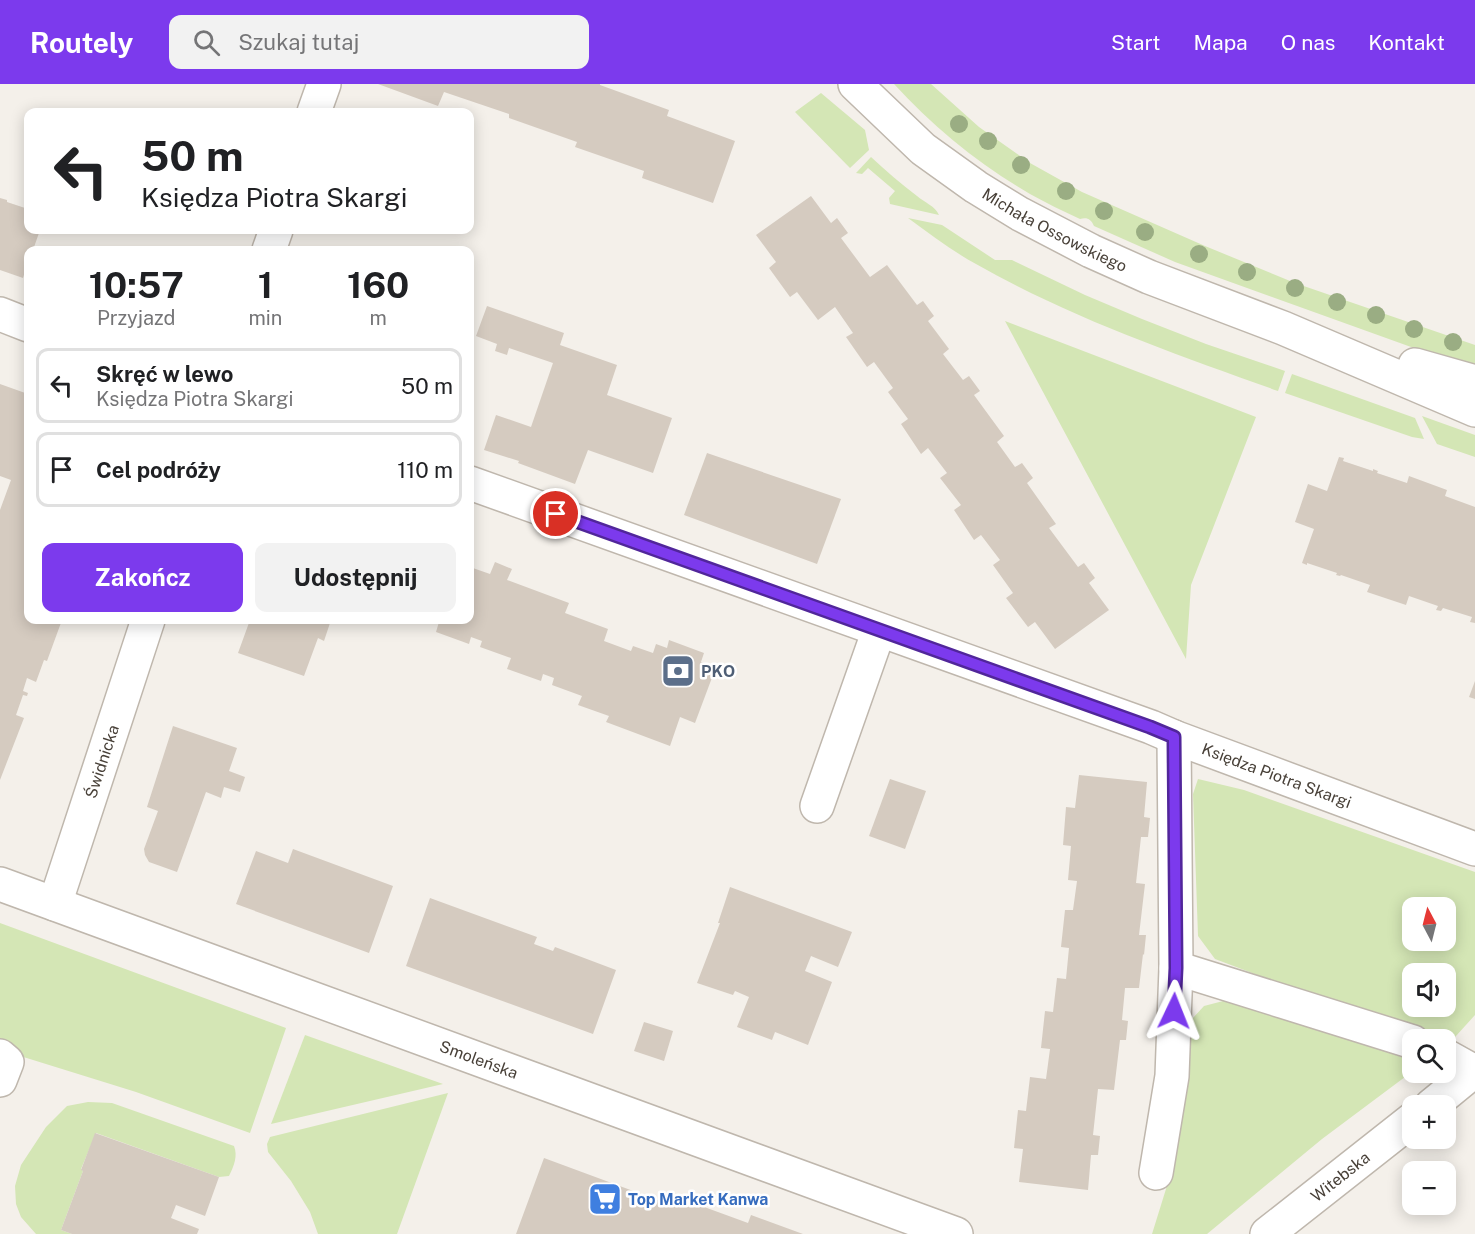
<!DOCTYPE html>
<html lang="pl">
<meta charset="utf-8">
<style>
:root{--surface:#fff;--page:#f2f2f2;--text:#202124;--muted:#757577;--line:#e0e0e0;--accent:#7c3aed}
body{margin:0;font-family:"Public Sans",sans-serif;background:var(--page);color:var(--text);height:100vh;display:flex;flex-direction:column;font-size:22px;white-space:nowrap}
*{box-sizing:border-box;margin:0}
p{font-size:20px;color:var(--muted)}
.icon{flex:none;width:33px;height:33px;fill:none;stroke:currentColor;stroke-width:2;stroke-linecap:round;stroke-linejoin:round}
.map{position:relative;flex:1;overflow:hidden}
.drawer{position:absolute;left:24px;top:162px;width:450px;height:378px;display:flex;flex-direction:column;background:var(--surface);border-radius:12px;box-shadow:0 3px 15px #0003}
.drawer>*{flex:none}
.hud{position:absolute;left:24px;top:24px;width:450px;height:126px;border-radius:12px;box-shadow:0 3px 15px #0003;background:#fff;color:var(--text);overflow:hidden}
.needle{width:39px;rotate:353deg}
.tools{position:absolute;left:1402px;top:813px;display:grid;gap:12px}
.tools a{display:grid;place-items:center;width:54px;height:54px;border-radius:12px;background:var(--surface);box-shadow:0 3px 15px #0003;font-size:30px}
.pin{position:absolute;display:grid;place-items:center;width:51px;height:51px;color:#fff;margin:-26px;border:3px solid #fff;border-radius:50%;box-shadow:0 2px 6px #0007}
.me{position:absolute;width:66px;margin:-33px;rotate:2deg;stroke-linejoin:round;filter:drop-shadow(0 0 4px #0008)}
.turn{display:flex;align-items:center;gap:21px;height:126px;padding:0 18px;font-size:27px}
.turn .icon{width:78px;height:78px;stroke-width:2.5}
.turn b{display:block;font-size:42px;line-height:51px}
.eta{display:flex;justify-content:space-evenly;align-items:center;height:102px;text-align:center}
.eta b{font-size:36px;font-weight:700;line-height:42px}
.action{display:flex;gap:12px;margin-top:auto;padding:12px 18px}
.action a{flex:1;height:69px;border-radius:12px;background:var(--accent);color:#fff;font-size:24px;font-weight:700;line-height:69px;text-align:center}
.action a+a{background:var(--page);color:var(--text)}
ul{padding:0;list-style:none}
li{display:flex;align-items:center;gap:18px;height:75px;margin:0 12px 9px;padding:0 6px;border:3px solid var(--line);border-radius:12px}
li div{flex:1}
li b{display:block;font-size:22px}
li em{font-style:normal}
header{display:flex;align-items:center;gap:36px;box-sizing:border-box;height:84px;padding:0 30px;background:var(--accent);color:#fff}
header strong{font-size:28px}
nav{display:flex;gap:33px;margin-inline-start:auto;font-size:21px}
.search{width:420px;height:54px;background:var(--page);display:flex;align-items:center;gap:15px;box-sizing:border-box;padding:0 21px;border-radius:12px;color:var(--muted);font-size:22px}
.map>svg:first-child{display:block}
.green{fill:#d4e6b5;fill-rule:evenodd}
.building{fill:#d5cbc0}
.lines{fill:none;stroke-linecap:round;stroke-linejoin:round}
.minor-casing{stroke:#bfb7ad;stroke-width:36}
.minor{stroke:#fff;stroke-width:33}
.tree{fill:#9aad83}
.route-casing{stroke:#51269a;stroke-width:15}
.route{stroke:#7c3aed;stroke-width:10}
.labels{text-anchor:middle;stroke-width:5;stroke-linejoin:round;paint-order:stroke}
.street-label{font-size:16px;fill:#484038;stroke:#fff}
.service-label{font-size:16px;font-weight:bold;fill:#4e5e75;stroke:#fff;text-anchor:start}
.shop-label{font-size:16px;font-weight:bold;fill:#366cbe;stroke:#fff;text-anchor:start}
</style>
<header>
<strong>Routely</strong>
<div class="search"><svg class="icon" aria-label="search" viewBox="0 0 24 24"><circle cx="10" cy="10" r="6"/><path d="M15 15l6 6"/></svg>Szukaj tutaj</div>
<nav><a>Start</a><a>Mapa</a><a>O nas</a><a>Kontakt</a></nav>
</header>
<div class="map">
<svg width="1475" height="1150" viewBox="0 0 1475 1150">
<rect width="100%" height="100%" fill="#f4f0ea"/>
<g class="green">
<path d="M894,0H931L979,43L1030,79L1082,108L1205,162L1295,199L1475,261V286L1175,178L1094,142C1091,135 1087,133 1080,135C1063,127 1046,119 1030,110C980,81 933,43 894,0Z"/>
<polygon points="821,9 865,46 869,66 850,84 795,28"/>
<path d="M871,73C886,87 901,100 917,112C924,118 935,122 939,131L890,120L889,114L895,107L868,84L862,90L856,89Z"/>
<path d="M908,134L942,141L995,176H1012L1085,211L1142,235L1206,260L1285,287L1278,307C1175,270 1071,234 976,180C952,167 930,150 908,134Z"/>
<polygon points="1005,237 1256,333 1191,501 1186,575"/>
<polygon points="1292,290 1415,334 1424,355 1412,353 1285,309"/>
<polygon points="1422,332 1475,351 1475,373 1437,360"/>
<path d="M1198,695L1244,706L1475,788V931L1446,963V956L1426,955L1215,875L1198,852L1193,710ZM1413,824H1446V856H1413ZM1413,890H1446V922H1413Z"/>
<polygon points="0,839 286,944 250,1049 136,1008 17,971 0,958"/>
<polygon points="1227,916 1264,925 1413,977 1413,987 1322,1055 1207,1150 1152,1150 1175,1076 1192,935 1204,922"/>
<polygon points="305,951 443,1000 271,1040"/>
<polygon points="448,1009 397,1150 318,1150 310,1128 291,1097 268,1068 267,1060 270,1053"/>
<path d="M88,1018L112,1019L234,1062C238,1072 234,1082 229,1092L219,1093L96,1049L81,1085L83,1087L61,1146L72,1150H36L21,1133L16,1120L15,1102L21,1081L46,1043L67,1022Z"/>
</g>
<g class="building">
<polygon points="378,0 600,0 600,1 669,26 667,32 735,57 713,119 642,94 644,87 575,63 577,58 509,34 509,30 444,8 438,22"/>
<polygon points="811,112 831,139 837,134 848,149 841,154 870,193 887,181 917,221 923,217 934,232 928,237 949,265 943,270 963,296 969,292 980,307 974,311 1004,352 997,358 1015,383 1022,379 1033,394 1027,399 1056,440 1049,444 1078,483 1084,479 1095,494 1089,499 1109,526 1055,565 1035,538 1028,543 1006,514 1013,509 993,481 1000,476 981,451 974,456 954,426 961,421 940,394 947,389 928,364 921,370 901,340 908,335 888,308 893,304 874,278 867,283 846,253 853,249 835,223 818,236 797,208 790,213 769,184 776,178 756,151"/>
<polygon points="0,114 7,116 7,118 28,125 28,146 40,146 33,166 28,166 28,178 23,194 0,186"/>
<polygon points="487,222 564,249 560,261 617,281 607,311 672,334 653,389 588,366 575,400 518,379 519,377 484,366 496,331 531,343 553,279 509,264 507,271 495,267 497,260 476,252"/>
<polygon points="0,300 28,310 28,536 62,536 47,577 44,576 36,598 27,594 23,607 28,609 27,612 23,611 16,631 24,634 0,696 0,426 11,396 0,392"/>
<polygon points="707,369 841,415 817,480 684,431"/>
<polygon points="1339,373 1344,374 1343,377 1373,387 1373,385 1378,387 1377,389 1407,399 1409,392 1447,406 1445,412 1475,423 1475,539 1470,538 1472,533 1443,524 1441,527 1436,526 1438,522 1409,512 1406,521 1367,508 1370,501 1341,491 1340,492 1336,491 1337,489 1307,479 1307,481 1302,479 1314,445 1295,438 1308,400 1327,407"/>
<polygon points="495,478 512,485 507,496 569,519 565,529 608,545 604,557 631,567 633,562 653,569 656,560 667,564 669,556 704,569 701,578 716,583 695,639 680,633 670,662 606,638 609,632 578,621 582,612 552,601 554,594 543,590 541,597 507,585 511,574 480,563 482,557 471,553 469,560 436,548 439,538 433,536 470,536 470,483 490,490"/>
<polygon points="250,536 331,536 324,557 318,554 304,592 238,569"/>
<polygon points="1475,597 1475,615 1469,613"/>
<polygon points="173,642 237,664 229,687 245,693 240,708 224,703 221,714 206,708 177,788 149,778 145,771 144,765 158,727 147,723"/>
<polygon points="1079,691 1147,698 1144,733 1150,734 1148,753 1141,753 1136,799 1145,800 1139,851 1146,851 1144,871 1143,870 1139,904 1125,904 1122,936 1128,937 1126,956 1120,956 1114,1006 1098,1005 1093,1051 1100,1052 1098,1071 1091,1071 1088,1106 1019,1098 1023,1065 1014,1064 1018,1026 1026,1027 1030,993 1046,995 1050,965 1041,964 1045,927 1053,928 1057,894 1066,895 1069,864 1061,863 1065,826 1073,826 1077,797 1068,796 1071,762 1063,761 1066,723 1075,724"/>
<polygon points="890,695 926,707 905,765 869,752"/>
<polygon points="293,765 393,802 369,869 236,820 256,767 288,779"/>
<polygon points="730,803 852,848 838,883 811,872 805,887 832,898 808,961 775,948 772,956 737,943 749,913 735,907 733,911 697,899 720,839 718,839"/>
<polygon points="430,814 537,853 534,860 553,867 555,863 616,886 593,950 406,882"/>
<polygon points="644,938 673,947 664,977 634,967"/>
<polygon points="95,1049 219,1093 205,1132 176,1121 171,1134 199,1145 197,1150 72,1150 61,1146 83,1087 81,1086"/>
<polygon points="544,1074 663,1118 666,1109 748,1139 751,1131 803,1150 516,1150"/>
</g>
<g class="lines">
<defs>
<g id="minor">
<path id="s1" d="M855,0L923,65L976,103L1020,130L1091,167L1149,193L1283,244L1475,326"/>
<polyline points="314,28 324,0"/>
<polyline points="269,166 276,146"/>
<polyline points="0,230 28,241"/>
<polyline points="1415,281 1475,298"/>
<path id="s2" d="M470,399L1151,643L1174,653L1475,765"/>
<polyline points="817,722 879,546"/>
<path id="s3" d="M0,800L956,1150"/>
<path id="s4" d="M55,820L148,536"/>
<polyline points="1176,884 1413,958"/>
<polyline points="0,972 7,978 0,996"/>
<polyline points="1446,972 1475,988"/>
<polyline points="1431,1022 1475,986"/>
<polyline points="1156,1089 1172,992 1176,884 1174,653"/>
<path id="s5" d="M1267,1150L1413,1035"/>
</g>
</defs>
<use href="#minor" class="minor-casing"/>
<use href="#minor" class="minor"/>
</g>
<g class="tree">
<circle cx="959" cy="40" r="9"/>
<circle cx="988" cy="57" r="9"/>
<circle cx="1021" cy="81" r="9"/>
<circle cx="1066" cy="107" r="9"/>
<circle cx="1104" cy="127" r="9"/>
<circle cx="1145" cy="148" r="9"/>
<circle cx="1199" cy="170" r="9"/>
<circle cx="1247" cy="188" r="9"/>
<circle cx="1295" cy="204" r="9"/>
<circle cx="1337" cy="218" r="9"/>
<circle cx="1376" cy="231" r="9"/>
<circle cx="1414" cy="245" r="9"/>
<circle cx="1453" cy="258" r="9"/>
</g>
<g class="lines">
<defs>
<polyline id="route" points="556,430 1150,643 1174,653 1176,884 1174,927"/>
</defs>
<use href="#route" class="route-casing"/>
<use href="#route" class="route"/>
</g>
<defs>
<symbol id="bank-square" viewBox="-11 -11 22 22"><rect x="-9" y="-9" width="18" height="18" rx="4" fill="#5c6f8a" stroke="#fff"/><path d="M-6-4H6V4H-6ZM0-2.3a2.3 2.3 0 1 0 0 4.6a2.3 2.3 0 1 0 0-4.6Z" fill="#fff"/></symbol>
<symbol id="supermarket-square" viewBox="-11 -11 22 22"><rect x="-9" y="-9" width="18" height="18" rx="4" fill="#3f7fe0" stroke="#fff"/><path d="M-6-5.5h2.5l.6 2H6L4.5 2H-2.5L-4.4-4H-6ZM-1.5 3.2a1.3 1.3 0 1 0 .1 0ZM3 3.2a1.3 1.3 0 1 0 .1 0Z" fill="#fff"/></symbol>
</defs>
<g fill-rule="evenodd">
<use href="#bank-square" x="659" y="568" width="38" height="38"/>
<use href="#supermarket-square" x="586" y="1096" width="38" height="38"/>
</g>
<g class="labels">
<g class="street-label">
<text dy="6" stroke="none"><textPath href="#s1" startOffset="249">Michała Ossowskiego</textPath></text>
<text dy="6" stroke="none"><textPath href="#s4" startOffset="150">Świdnicka</textPath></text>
<text dy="6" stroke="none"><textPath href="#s2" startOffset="858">Księdza Piotra Skargi</textPath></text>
<text dy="6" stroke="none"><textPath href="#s3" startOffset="510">Smoleńska</textPath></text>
<text dy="6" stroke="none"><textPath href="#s5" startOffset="93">Witebska</textPath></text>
</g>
<g class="service-label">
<text x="701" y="593">PKO</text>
</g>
<g class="shop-label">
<text x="628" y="1121">Top Market Kanwa</text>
</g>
</g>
</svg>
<div class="tools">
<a><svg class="needle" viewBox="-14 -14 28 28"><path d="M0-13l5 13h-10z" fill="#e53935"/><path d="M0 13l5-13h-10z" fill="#757577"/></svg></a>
<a><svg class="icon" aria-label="sound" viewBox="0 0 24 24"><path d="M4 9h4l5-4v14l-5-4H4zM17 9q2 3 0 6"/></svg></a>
<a><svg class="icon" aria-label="search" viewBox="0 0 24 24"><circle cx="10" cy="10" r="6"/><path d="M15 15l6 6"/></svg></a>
<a>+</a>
<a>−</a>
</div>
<div class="pin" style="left:556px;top:430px;background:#d93025"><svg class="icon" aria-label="arrive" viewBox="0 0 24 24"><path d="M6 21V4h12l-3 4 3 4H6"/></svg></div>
<svg class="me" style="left:1174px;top:927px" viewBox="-20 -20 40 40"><path d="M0-17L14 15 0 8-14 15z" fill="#7c3aed" stroke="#fff" stroke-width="4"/></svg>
<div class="hud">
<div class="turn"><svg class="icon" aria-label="left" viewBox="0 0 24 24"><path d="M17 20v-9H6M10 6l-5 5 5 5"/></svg><div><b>50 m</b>Księdza Piotra Skargi</div></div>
</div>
<section class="drawer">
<div class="eta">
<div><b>10:57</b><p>Przyjazd</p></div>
<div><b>1</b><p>min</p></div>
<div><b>160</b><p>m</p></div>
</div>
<ul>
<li><svg class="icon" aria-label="left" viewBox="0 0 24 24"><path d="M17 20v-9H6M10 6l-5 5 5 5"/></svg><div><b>Skręć w lewo</b><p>Księdza Piotra Skargi</p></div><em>50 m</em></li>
<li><svg class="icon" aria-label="arrive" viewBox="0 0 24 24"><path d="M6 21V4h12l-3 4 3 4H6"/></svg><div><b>Cel podróży</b></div><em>110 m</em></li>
</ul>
<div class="action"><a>Zakończ</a><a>Udostępnij</a></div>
</section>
</div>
